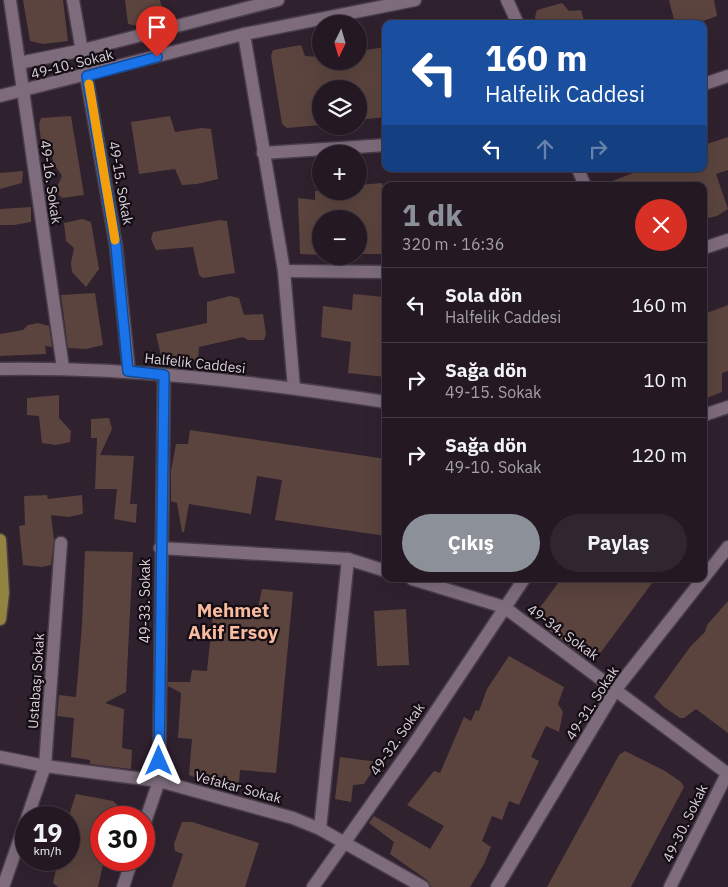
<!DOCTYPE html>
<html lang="tr">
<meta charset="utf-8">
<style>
:root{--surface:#241923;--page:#302630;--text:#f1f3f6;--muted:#a3a0a6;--line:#413841;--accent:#8c9099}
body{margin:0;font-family:"IBM Plex Sans",sans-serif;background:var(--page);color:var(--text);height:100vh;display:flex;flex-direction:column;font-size:19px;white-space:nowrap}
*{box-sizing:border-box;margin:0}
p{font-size:16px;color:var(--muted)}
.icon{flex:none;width:28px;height:28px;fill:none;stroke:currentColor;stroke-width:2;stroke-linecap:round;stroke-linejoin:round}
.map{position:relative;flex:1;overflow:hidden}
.side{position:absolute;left:382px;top:182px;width:325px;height:400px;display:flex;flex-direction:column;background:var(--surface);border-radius:10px;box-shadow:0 5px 20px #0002,0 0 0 1px var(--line)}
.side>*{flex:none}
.guide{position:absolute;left:382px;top:20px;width:325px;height:152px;border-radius:10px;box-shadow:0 5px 20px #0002,0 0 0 1px var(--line);background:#1a4fa0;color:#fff;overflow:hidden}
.needle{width:32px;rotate:185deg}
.tools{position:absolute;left:312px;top:15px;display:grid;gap:10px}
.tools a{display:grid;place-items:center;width:55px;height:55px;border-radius:50%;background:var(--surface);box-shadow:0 5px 20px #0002,0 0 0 1px var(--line);font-size:25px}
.speed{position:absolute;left:15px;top:806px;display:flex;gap:10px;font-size:25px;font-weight:700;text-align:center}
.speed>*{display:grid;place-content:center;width:65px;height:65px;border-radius:50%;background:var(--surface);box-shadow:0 5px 20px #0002,0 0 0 1px var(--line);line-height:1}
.speed small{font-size:12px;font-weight:400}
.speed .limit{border:8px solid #d22;background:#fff;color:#111}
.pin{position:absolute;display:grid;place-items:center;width:42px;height:42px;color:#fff;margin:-51px -21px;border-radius:50% 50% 50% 0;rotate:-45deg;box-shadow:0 0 5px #0007}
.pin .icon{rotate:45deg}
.me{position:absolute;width:55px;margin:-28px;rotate:0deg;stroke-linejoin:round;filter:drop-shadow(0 0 4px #0008)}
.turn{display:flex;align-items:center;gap:18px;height:105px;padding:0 20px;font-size:22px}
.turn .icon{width:65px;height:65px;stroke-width:2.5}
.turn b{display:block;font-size:35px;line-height:42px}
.lanes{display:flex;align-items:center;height:48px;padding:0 20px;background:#0003;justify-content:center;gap:25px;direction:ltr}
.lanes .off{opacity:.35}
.round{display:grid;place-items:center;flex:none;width:52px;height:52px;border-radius:26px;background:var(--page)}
.headline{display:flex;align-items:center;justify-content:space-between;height:85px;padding:0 20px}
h1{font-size:30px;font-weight:800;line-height:38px;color:var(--accent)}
.button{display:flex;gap:10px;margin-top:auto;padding:10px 20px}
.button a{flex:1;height:58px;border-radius:30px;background:var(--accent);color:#fff;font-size:20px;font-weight:800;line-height:58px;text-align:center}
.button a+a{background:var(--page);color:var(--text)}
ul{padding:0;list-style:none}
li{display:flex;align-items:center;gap:15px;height:75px;padding:0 20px;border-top:1px solid var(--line)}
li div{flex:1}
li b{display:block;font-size:19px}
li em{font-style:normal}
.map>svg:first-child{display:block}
.building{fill:#5b443e}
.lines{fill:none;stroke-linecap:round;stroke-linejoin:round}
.minor-casing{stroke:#493d49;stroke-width:15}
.major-casing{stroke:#493d49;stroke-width:15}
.minor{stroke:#7e6c7d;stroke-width:12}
.major{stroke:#938340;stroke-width:12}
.route-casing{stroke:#114b97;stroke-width:12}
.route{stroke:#1a73e8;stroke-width:9}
.slow{stroke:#f59e0b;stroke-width:9}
.labels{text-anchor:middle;stroke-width:4.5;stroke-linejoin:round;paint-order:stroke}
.street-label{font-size:14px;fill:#d9cfd9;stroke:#140d13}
.district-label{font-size:19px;font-weight:bold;fill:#f8bba0;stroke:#140d13}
</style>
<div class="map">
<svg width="728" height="887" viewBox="0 0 728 887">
<rect width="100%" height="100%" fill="#30212f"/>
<g class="building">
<polygon points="23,0 63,0 68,41 43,44 30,41"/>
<polygon points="125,0 160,0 161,5 176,16 138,26 128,24"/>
<polygon points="669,0 714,0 717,16 695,24 675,24"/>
<polygon points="562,3 569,11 581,10 585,24 537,24 535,17 537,10"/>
<polygon points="301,45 305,56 321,57 321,61 359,61 359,51 386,47 386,117 359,120 359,89 321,89 321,125 287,128 282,124 271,56 273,50"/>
<polygon points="71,116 84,195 62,198 58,194 58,185 62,176 53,162 51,146 41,140 39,125 41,118"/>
<polygon points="170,116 175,132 202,128 211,129 218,179 197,184 182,185 175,169 139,174 131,122"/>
<polygon points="728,137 728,170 716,174 728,209 717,216 704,219 704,186 600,186 643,169 704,169 704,145"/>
<polygon points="23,171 22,183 0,189 0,173"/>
<polygon points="382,183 383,186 386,186 386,254 359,254 359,218 321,217 321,255 300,254 298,198 315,200 315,191 359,191 359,185"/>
<polygon points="31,207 31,222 14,225 0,225 0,209"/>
<polygon points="82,219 91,222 99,269 86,287 72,272 71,263 74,248 66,241 64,223"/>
<polygon points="220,220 227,221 235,273 203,278 199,275 193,247 156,250 151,239 153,232"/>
<polygon points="95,293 103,345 86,349 68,348 61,295"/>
<polygon points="353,294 384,297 383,312 386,312 386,377 348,373 351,342 321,337 323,306 352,310"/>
<polygon points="230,296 239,298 244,315 263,314 266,334 264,340 248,340 243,337 199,347 198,361 190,362 185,357 162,360 156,334 207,323 207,302"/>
<polygon points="728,305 728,371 722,373 722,392 704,399 704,314"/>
<polygon points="38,323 49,326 52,347 45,346 46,354 0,356 0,334 23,330 28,325"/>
<polygon points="59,395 59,418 71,431 70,442 56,445 42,443 39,416 27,415 27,398"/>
<polygon points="109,418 112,429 100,455 134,456 130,504 137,504 136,523 114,519 117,489 95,489 97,438 91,438 91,419"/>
<polygon points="190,430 386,459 386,536 275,520 282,480 257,476 251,514 189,504 184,532 182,532 177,503 171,501 171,471 176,444 188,444"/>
<polygon points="47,495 48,499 82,495 83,514 68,517 51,515 54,540 51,565 42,567 23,565 19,526 25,525 24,496"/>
<polygon points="85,551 133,552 126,692 105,703 124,709 122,748 132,750 131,769 90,764 90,760 71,757 74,718 57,716 59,695 76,697 82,625"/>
<polygon points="561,579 655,579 601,652 584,657 545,627 548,620 539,609"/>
<polygon points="262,589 293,592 276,773 240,770 239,783 202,780 189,775 192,739 178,738 181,693 168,686 168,682 190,682 192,670 207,671 213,613 256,617"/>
<polygon points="728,601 728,733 696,709 684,718 680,718 664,707 654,697 690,647 705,632 707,625"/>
<polygon points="406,609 409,665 377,666 374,611"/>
<polygon points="509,656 564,687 558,704 563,712 559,732 546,726 531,757 539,761 519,805 509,801 502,820 492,816 482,841 491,847 484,864 470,887 431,887 427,880 390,854 394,842 369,823 374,816 430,849 444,826 407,805 434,771 440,773 464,717 471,721 476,710 479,711 487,689"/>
<polygon points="625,751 665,771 681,782 684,787 631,887 547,887 619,755"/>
<polygon points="340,757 378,762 364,784 353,785 351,802 335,799"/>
<polygon points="76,794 113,801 117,805 115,818 101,818 101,860 104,860 98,887 58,887 53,883 58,860 69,860 69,815"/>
<polygon points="182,822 192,822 259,843 245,887 172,887 183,854 175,851 174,844"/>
</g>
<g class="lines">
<defs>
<g id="minor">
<polyline points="10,0 63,368"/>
<polyline points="73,0 116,246 129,371"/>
<polyline points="507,0 518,24"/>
<polyline points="244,34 284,271 294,388"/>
<polyline points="19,63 83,50 278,0"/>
<polyline points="704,84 728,76"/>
<polyline points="0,96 244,34 415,0"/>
<polyline points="263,153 386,145"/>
<polyline points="578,169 585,186"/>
<polyline points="704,248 728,240"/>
<polyline points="284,271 386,272"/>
<path d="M0,369C130,367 258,382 386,402"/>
<polyline points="704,415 728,407"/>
<polyline points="160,548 348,559 386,571"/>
<polyline points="412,579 504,607 728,774"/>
<polyline points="0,757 45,766 159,781 293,818 320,829 423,887"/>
<polyline points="27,818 45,766 61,543"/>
<polyline points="144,825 159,781 164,375"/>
<polyline points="320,829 348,559"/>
<polyline points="3,887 26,821"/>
<polyline points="123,887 132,860"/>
<polyline points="313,887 414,744 524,579"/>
<polyline points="497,887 616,689 728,547"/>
<polyline points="670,887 728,772"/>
</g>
<polyline id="major" points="0,540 3,593 0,619"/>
</defs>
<use href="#minor" class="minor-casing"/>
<use href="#major" class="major-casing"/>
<use href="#minor" class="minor"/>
<use href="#major" class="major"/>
</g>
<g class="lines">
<defs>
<polyline id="route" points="157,57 87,76 116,246 128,371 164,375 159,761"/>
</defs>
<use href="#route" class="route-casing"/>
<use href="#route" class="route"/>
<polyline class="slow" points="89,84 115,240"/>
</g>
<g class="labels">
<g class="street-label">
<text transform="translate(72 64) rotate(-14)" y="5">49-10. Sokak</text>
<text transform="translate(51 182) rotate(82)" y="5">49-16. Sokak</text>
<text transform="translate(121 183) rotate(80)" y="5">49-15. Sokak</text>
<text transform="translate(195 363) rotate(6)" y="5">Halfelik Caddesi</text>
<text transform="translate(145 601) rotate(-90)" y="5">49-33. Sokak</text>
<text transform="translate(563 632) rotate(36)" y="5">49-34. Sokak</text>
<text transform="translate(36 681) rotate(-86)" y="5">Ustabaşı Sokak</text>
<text transform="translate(592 703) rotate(-57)" y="5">49-31. Sokak</text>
<text transform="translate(397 739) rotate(-55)" y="5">49-32. Sokak</text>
<text transform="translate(238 787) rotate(15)" y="5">Vefakar Sokak</text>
<text transform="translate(685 823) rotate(-64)" y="5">49-30. Sokak</text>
</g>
<g class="district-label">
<text x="233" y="617">Mehmet<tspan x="233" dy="22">Akif Ersoy</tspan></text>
</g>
</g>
</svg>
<div class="tools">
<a><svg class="needle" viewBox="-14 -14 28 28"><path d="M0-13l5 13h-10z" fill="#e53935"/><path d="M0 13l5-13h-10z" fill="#a3a0a6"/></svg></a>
<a><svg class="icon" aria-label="layers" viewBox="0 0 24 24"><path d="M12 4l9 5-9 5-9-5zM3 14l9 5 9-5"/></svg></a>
<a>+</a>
<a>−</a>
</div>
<div class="speed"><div>19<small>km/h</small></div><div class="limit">30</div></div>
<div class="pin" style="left:157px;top:57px;background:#d93025"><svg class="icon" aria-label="arrive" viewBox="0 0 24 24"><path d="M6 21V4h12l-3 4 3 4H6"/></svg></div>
<svg class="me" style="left:159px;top:761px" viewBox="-20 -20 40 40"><path d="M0-17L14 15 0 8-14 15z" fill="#1a73e8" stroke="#fff" stroke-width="4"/></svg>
<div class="guide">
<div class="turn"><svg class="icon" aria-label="left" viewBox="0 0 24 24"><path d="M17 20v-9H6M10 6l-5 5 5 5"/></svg><div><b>160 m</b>Halfelik Caddesi</div></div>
<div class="lanes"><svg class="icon" aria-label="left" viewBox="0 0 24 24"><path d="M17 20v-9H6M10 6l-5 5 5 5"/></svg><svg class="icon off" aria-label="ahead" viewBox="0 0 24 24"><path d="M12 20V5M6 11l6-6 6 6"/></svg><svg class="icon off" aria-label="right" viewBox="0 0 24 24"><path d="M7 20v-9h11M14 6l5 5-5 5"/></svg></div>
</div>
<section class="side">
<div class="headline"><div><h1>1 dk</h1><p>320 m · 16:36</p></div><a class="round" style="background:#d93025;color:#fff"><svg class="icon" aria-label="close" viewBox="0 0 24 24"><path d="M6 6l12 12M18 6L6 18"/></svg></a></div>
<ul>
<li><svg class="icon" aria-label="left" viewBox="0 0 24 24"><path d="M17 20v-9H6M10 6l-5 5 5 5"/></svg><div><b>Sola dön</b><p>Halfelik Caddesi</p></div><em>160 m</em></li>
<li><svg class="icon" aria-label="right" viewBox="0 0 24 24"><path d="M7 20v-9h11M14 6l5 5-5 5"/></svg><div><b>Sağa dön</b><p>49-15. Sokak</p></div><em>10 m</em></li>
<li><svg class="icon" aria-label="right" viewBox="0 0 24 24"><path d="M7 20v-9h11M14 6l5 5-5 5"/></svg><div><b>Sağa dön</b><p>49-10. Sokak</p></div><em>120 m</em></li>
</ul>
<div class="button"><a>Çıkış</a><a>Paylaş</a></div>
</section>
</div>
